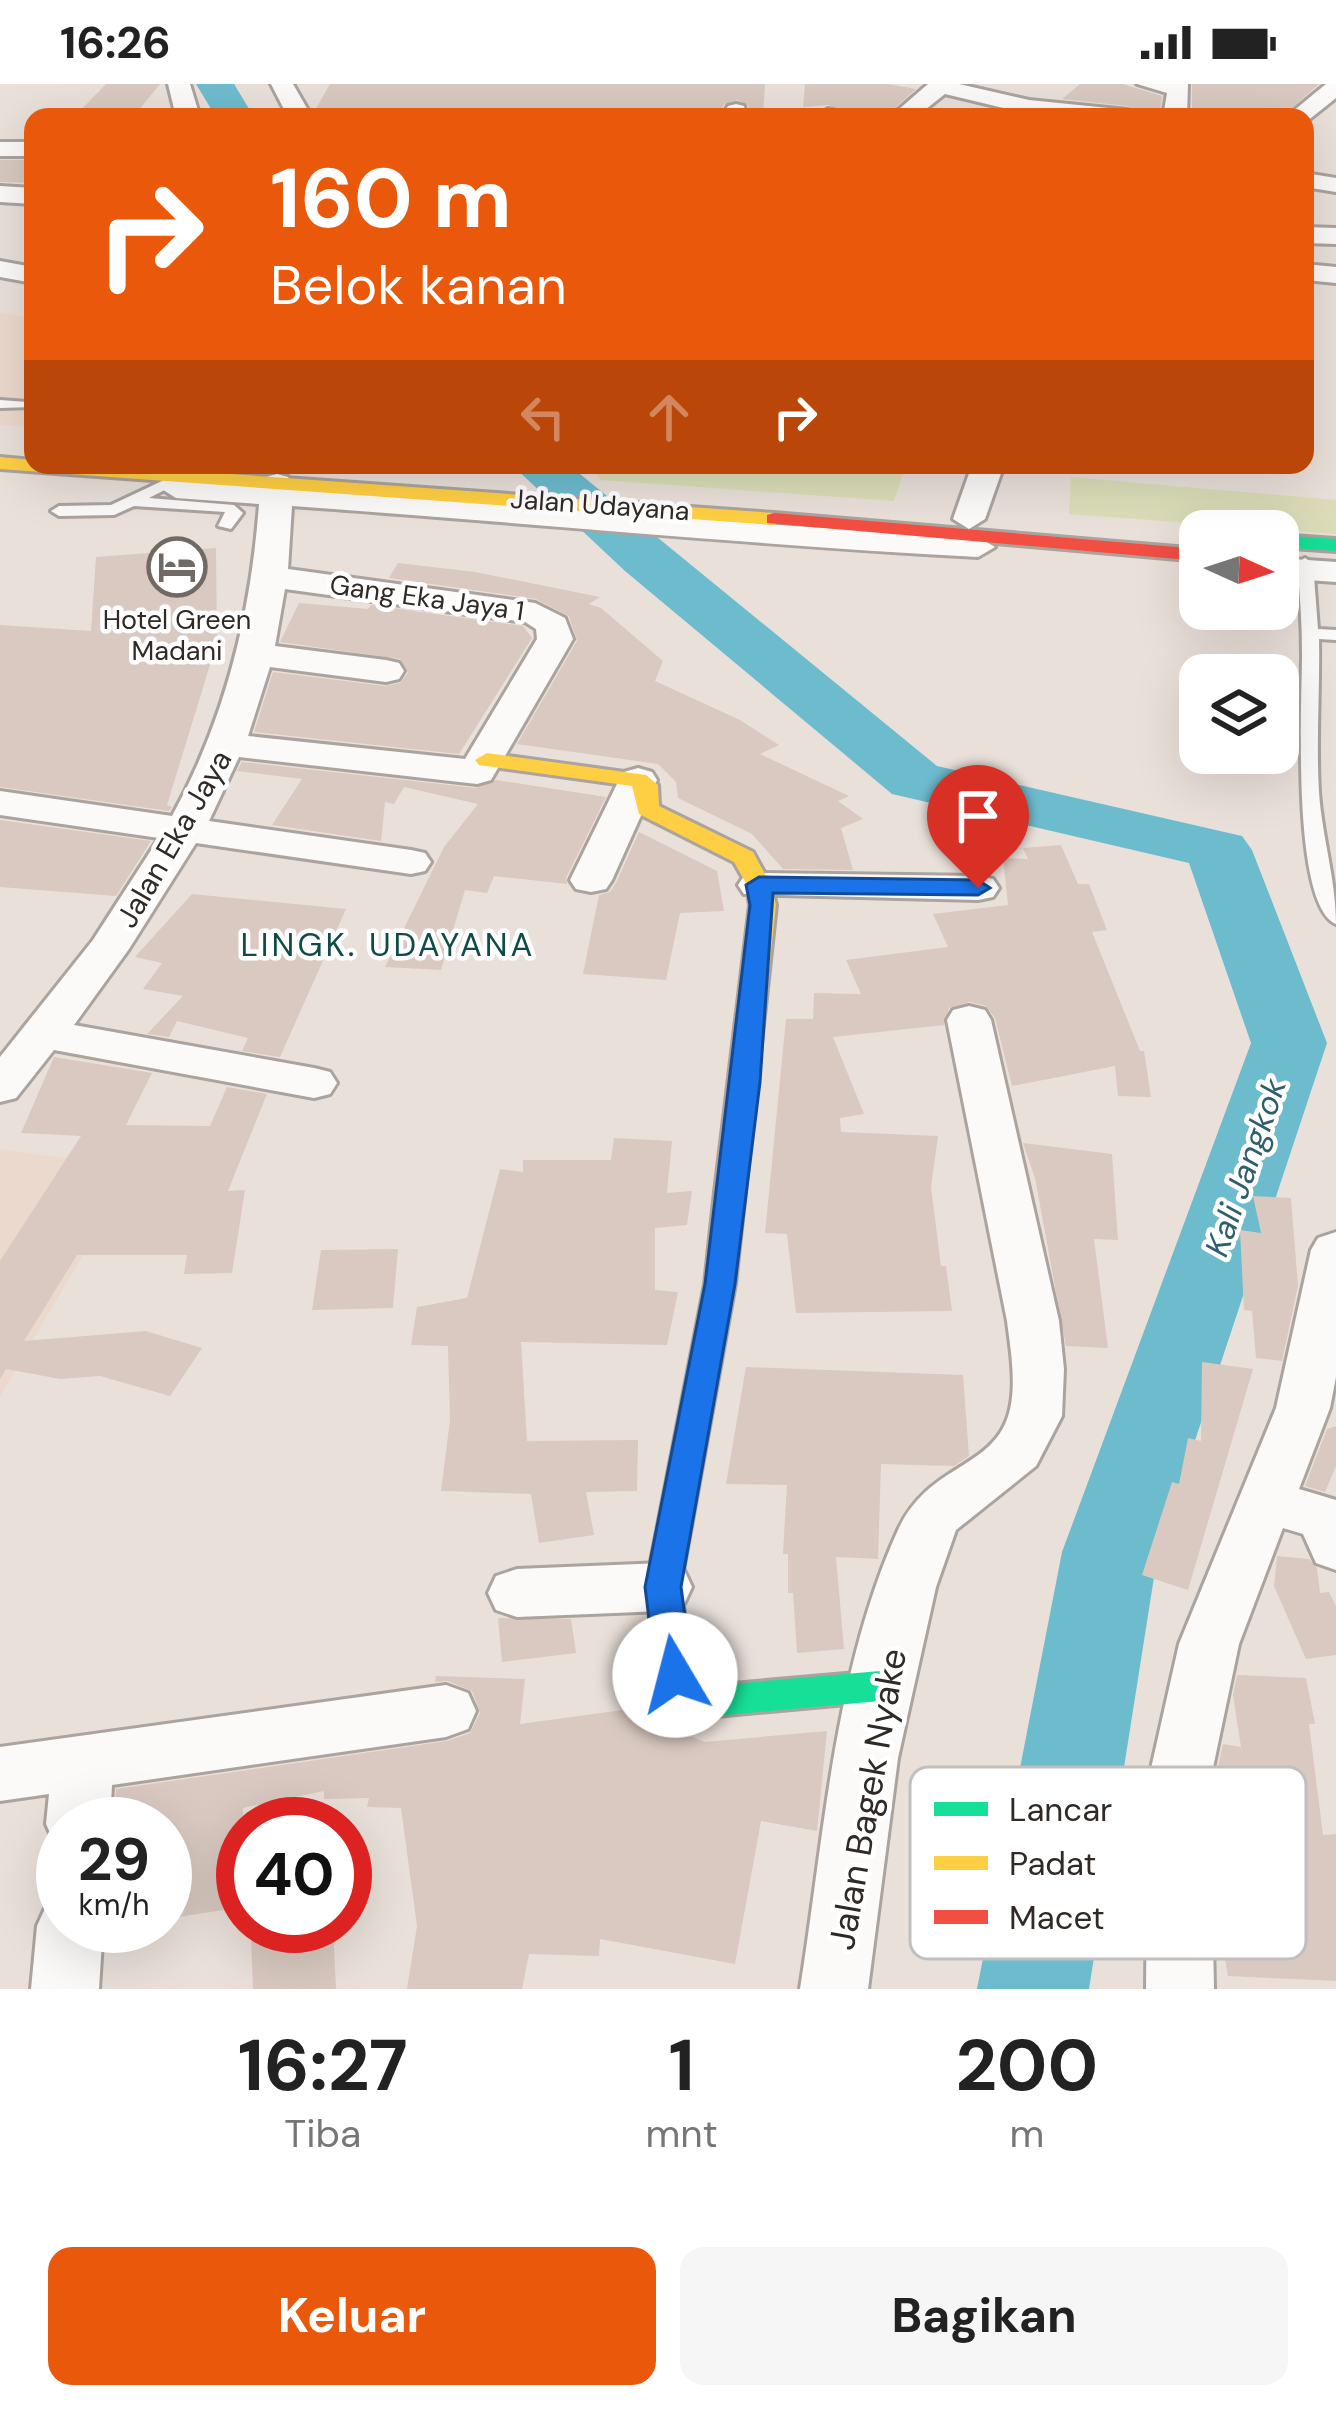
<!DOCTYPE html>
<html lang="id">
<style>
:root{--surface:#fff;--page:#f6f6f6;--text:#222;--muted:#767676;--accent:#ea580c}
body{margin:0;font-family:"DM Sans",sans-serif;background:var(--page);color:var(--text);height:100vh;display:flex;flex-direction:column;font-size:45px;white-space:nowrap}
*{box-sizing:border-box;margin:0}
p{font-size:39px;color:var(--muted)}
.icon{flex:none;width:66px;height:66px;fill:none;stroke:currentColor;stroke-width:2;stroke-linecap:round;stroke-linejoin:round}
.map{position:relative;height:1905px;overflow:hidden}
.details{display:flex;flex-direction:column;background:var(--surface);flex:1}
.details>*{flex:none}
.top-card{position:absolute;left:24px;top:24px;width:1290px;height:366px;border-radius:24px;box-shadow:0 12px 48px #0002;background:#ea580c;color:#fff;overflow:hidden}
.needle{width:78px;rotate:93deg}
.buttons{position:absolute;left:1179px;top:426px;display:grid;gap:24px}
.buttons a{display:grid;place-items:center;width:120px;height:120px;border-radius:24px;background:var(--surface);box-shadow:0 12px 48px #0002;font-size:60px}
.speed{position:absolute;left:36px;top:1713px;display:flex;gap:24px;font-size:60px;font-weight:700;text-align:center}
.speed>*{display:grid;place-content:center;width:156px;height:156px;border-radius:50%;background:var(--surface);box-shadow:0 12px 48px #0002;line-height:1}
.speed small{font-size:30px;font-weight:400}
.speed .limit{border:18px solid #d22;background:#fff;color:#111}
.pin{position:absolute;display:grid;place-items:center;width:102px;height:102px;color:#fff;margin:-123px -51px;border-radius:50% 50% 50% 0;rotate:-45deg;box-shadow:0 0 12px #0007}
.pin .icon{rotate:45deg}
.me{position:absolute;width:132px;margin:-66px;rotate:352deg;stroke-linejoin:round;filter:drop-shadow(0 0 9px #0008)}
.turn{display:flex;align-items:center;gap:42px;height:252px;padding:0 48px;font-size:54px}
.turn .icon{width:156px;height:156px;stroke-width:2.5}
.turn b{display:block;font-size:84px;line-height:102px}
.lanes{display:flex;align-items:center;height:114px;padding:0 48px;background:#0003;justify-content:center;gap:60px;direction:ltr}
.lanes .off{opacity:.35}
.eta{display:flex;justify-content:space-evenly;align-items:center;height:204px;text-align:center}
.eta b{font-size:72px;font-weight:700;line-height:84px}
.action{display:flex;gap:24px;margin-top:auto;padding:24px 48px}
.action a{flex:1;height:138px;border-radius:24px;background:var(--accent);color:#fff;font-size:48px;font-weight:700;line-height:138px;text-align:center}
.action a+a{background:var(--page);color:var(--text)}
.status{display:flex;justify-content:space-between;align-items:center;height:84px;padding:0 60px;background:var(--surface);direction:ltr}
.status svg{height:33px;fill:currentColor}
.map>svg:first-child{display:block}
.built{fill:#ecd9cd}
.green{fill:#dcddb8}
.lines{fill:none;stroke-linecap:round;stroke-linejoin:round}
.river{fill:#6dbcce;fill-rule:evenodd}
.building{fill:#d9c9c0}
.lane-casing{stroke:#aba39e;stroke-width:6}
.street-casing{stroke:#aba39e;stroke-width:6}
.fast-casing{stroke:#aba39e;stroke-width:6}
.slow-casing{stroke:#aba39e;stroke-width:6}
.jam-casing{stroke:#aba39e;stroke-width:6}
.lane{fill:#fcfaf9;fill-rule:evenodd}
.street{fill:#fcfaf9;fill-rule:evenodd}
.fast{fill:#16e098;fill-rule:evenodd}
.slow{fill:#ffcf43;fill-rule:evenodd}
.jam{fill:#f24e42;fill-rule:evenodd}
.route{fill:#1a73e8;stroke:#114b97;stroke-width:3}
.labels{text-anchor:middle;stroke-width:9;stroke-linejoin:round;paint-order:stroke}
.far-street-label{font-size:27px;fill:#302925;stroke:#fff}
.far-poi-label{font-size:27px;fill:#302925;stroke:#fff}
.street-label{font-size:30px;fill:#302925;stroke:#fff}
.neighbourhood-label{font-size:33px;letter-spacing:3px;fill:#104c46;stroke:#fff}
.water-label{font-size:33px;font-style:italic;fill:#305f6c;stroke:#fff}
.near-street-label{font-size:36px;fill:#302925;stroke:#fff}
.key{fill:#fff;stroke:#c1bfbe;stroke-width:3}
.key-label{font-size:33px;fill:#302925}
</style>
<div class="status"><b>16:26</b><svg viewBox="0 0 49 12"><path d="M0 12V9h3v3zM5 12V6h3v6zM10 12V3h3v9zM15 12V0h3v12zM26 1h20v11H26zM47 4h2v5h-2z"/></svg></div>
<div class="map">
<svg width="1336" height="1905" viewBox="0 0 1336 1905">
<rect width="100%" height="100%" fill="#eae0da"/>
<g class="built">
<polygon points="0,228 33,234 33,343 0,341"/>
<polygon points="0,1065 134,1084 0,1313"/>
</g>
<g class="green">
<polygon points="590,381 906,381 894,417 601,396"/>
<polygon points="1071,393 1336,416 1336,450 1069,430"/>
</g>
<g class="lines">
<g class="river">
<polygon points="196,0 234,0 254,33 216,33"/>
<polygon points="512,381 569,381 937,682 1242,752 1252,766 1327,959 1158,1468 1089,1905 977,1905 1062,1468 1251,959 1189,779 892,710 625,487"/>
</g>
</g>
<g class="building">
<polygon points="106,0 160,0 133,33 74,33"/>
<polygon points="330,0 765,0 763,33 750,33 748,21 737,16 724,20 718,33 316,33 314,28"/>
<polygon points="805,0 887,0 916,5 886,32 841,27 829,21 803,23"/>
<polygon points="1080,0 1123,0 1162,12 1159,33 1144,33 1128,22 1062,15"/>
<polygon points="1192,0 1319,0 1282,33 1224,29 1225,33 1192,33"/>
<polygon points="0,76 33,76 33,99 0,98"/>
<polygon points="216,464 217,558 167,721 172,723 169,727 0,703 0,541 91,547 96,473"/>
<polygon points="398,479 475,488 600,513 589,520 601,524 663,577 655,597 740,636 779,661 760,670 849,712 838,717 863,735 841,744 853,786 783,785 752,750 678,714 676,698 658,680 517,660 577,557 569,532 536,515 389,494"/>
<polygon points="299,519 368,525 371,521 523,542 532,554 459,670 254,648 273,588 385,602 400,599 408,589 400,575 280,558"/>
<polygon points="242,678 476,704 496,696 606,713 566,794 567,800 494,792 487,809 465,806 441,886 385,883 444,763 478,720 404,703 394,720 385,718 381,757 272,741 302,695 237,687"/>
<polygon points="0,736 151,757 116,812 0,803"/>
<polygon points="639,748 717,787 724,827 680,829 666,896 583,890 599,811 610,808 616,799"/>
<polygon points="1061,761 1078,800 1089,800 1107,846 1092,848 1140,967 1144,967 1151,1013 1118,1012 1115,982 1012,1002 995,934 986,922 970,918 949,924 944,941 833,953 864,1030 840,1034 841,1048 938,1052 931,1103 941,1182 946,1182 952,1227 796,1229 787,1150 765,1149 786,935 813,935 814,909 861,910 846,876 948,863 933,830 1008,821 1003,774 1028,775 1023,764"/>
<polygon points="192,810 346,825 280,973 242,967 248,954 177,937 169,953 147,950 183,912 143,905 162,879 135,873"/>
<polygon points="54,973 152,989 126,1041 210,1042 227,1003 267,1010 228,1107 245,1106 232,1189 184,1190 187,1171 77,1171 24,1257 146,1247 202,1264 170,1312 100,1292 60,1295 6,1285 0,1295 0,1177 81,1052 21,1049"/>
<polygon points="614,1054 672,1057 667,1109 692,1107 687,1141 655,1144 655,1206 678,1208 667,1261 521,1258 527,1357 638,1356 637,1407 586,1408 594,1451 539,1459 531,1410 441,1407 450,1336 448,1262 411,1261 417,1223 467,1214 500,1085 523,1088 523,1076 611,1076"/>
<polygon points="1023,1059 1112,1070 1118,1156 1094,1155 1108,1264 1066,1262 1035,1094"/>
<polygon points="1253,1112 1291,1114 1298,1202 1282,1277 1256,1274 1252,1227 1244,1226 1240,1146 1261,1149"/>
<polygon points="398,1165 393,1224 312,1226 321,1166"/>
<polygon points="1202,1278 1253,1285 1188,1506 1142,1491 1172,1398 1179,1400 1188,1354 1201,1357"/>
<polygon points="746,1283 963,1291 969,1372 954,1382 881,1380 878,1475 836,1473 844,1565 797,1569 793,1509 788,1509 788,1470 783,1470 787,1401 726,1400"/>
<polygon points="1336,1342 1336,1382 1325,1408 1305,1402 1327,1345"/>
<polygon points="1277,1472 1309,1475 1317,1484 1320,1509 1329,1508 1336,1522 1336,1571 1306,1575 1274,1502"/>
<polygon points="498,1534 571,1535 576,1569 502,1578"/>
<polygon points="1237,1591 1306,1594 1315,1640 1309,1640 1323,1751 1336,1750 1336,1897 1228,1892 1217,1830 1215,1698 1223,1660 1241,1663 1233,1611"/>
<polygon points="436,1592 525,1595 520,1640 645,1623 654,1637 705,1658 827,1647 817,1747 761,1737 735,1880 600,1855 599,1872 529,1870 522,1905 407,1905 417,1842 401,1724 367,1723 369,1714 324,1715 324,1707 243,1724 243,1823 165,1835 165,1732 115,1740 116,1705 447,1657 470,1649 480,1629 472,1607 448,1597 435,1598"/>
<polygon points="333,1843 336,1905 253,1905 251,1855"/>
</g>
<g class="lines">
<defs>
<g id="lane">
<polygon points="0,316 27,318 33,323 0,324"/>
<polygon points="179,389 184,390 184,396 149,414 234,421 243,429 231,445 218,442 225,428 134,422 114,431 59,432 51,427 59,422 111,421"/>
<path d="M1305,474L1313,479L1318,545L1336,546V556L1319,555C1320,606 1316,657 1319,708C1322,753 1336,795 1336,840C1291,821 1302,618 1302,571C1302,540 1300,510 1297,479Z"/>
</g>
<g id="street">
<polygon points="168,0 190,0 200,33 176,33"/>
<polygon points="271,0 293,0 312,33 288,33"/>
<polygon points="928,0 959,0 1029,16 1128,26 1140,33 1029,30 945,10 916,33 890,33"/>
<polygon points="1137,0 1188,0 1187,33 1163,33 1167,9"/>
<polygon points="1326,0 1336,0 1336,14 1306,38 1305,33 1286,33"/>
<polygon points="736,20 744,22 746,33 722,33 728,22"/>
<polygon points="828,25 836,27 840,33 816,33"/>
<rect x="0" y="58" width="33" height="14"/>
<polygon points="1305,89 1336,94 1336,108 1305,103"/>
<polygon points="0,102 33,104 33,120 0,118"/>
<polygon points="1305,143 1336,144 1336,160 1305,159"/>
<polygon points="0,177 33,183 33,199 0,193"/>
<polygon points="1305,180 1336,183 1336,199 1305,196"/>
<polygon points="972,381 1004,381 985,435 969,445 953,435"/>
<path d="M277,390L288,393L293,403C521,419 749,442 978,453L995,463L978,473C749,461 521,438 292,422L288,485L535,519L565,534L573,555L491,696L477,700L239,673L209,737L411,766L425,769L431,778L425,787L411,790L196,759L129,865L74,941L314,984L330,988L337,999L330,1010L314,1014L54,966L16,1014L0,1018V973L93,856L159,754L0,731V707L172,732C226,634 251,529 259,420L176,414L160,404L176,394L261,400L266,393ZM285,505L525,538L536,545L537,555L465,675L248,652L270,583L386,598L399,595L404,587L399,579L386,576L275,562Z"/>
<polygon points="1278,474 1336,478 1336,498 1278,494"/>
<polygon points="638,684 652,688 657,696 612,796 606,805 591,808 576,805 570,796 619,696 624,688"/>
<polygon points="759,789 978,792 993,795 999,804 993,813 978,816 744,810 738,801 744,792"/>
<path d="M969,922L985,926L991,936L1059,1237L1064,1285L1062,1332L1036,1382L956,1446L936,1503L898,1674L868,1905H800C824,1754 834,1587 898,1446C926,1386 978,1386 1002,1346C1020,1316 1011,1269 1007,1237L947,936L953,926Z"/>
<polygon points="1336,1148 1336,1293 1330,1324 1299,1405 1336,1416 1336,1486 1316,1479 1303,1450 1283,1444 1239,1560 1210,1698 1214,1905 1146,1905 1148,1698 1179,1560 1276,1324 1311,1166 1318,1154"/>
<polygon points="663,1479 684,1486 692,1503 684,1520 663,1527 517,1533 496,1526 488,1509 496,1492 517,1485"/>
<polygon points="446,1601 468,1609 476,1627 468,1645 446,1653 112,1701 110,1740 63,1740 63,1763 55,1760 46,1740 49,1710 0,1717 0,1663"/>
<polygon points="63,1814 63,1842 103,1842 99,1905 31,1905 37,1842 47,1820"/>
</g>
<g id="fast">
<polygon points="1278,451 1336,455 1336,467 1278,463"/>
<polygon points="730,1098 740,1101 745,1108 735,1200 680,1503 693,1588 709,1602 880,1587 893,1591 898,1602 893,1613 880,1617 705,1633 673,1619 657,1591 646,1503 705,1200 715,1108 720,1101"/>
</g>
<g id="slow">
<polygon points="0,373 33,376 33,381 106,381 774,429 784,435 774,441 0,385"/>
<polygon points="487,669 646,691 658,701 659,722 753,768 771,801 776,821 745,1108 740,1115 720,1115 715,1108 750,821 747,801 734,778 639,730 632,702 479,681 475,676"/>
</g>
<polygon id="jam" points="774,429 1200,465 1200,477 767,439 767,431"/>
</defs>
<use href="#lane" class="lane-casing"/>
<use href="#street" class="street-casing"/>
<use href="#fast" class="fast-casing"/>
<use href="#slow" class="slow-casing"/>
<use href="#jam" class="jam-casing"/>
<use href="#lane" class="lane"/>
<use href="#street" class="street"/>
<use href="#fast" class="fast"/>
<use href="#slow" class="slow"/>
<use href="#jam" class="jam"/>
</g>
<polygon class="route" points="759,793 978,796 990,804 978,811 773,809 760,998 735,1200 681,1503 693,1591 688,1602 675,1607 662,1602 656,1591 645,1503 705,1200 750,821 746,801"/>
<defs>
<symbol id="hotel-ring" viewBox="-11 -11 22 22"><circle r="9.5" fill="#fff" stroke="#716964" stroke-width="1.5"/><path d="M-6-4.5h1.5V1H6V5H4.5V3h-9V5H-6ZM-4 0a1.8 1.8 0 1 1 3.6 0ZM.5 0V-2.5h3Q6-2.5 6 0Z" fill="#716964"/></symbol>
</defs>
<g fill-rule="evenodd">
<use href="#hotel-ring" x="144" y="450" width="66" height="66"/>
</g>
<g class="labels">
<g class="far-street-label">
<text transform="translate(600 421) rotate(4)" y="9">Jalan Udayana</text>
<text transform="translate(427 514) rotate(8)" y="9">Gang Eka Jaya 1</text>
</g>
<g class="far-poi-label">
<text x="177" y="545">Hotel Green<tspan x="177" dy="31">Madani</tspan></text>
</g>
<g class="street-label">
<text transform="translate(174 755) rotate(-60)" y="10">Jalan Eka Jaya</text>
</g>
<g class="neighbourhood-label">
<text x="388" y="872">LINGK. UDAYANA</text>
</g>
<g class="water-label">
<text transform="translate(1245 1083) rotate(-71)" y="12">Kali Jangkok</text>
</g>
<g class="near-street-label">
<text transform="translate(867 1715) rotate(-80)" y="13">Jalan Bagek Nyake</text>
</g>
</g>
<rect x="910" y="1683" width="396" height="192" rx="18" class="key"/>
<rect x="934" y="1718" width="54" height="14" fill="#16e098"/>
<rect x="934" y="1772" width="54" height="14" fill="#ffcf43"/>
<rect x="934" y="1826" width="54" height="14" fill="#f24e42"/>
<g class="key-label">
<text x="1009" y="1737">Lancar</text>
<text x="1009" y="1791">Padat</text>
<text x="1009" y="1845">Macet</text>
</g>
</svg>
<div class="buttons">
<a><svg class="needle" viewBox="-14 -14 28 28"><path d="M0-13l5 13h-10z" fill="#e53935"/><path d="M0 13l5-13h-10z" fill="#767676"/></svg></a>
<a><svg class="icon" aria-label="layers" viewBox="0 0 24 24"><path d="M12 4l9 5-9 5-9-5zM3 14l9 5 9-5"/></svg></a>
</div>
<div class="speed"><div>29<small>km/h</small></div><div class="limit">40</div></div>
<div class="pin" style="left:978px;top:804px;background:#d93025"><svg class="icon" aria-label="arrive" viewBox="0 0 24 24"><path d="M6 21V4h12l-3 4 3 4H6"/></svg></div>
<svg class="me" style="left:675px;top:1591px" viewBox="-20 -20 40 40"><circle r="19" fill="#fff"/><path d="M0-13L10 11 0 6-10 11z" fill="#1a73e8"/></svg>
<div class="top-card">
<div class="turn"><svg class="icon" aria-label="right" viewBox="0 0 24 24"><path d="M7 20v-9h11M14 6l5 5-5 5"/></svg><div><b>160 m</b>Belok kanan</div></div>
<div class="lanes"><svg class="icon off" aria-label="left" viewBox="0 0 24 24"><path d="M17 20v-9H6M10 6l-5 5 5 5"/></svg><svg class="icon off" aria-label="ahead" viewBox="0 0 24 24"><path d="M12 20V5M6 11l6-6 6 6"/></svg><svg class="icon" aria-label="right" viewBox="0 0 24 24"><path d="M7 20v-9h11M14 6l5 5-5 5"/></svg></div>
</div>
</div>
<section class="details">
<div class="eta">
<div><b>16:27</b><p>Tiba</p></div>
<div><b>1</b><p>mnt</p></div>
<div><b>200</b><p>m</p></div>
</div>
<div class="action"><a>Keluar</a><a>Bagikan</a></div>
</section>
